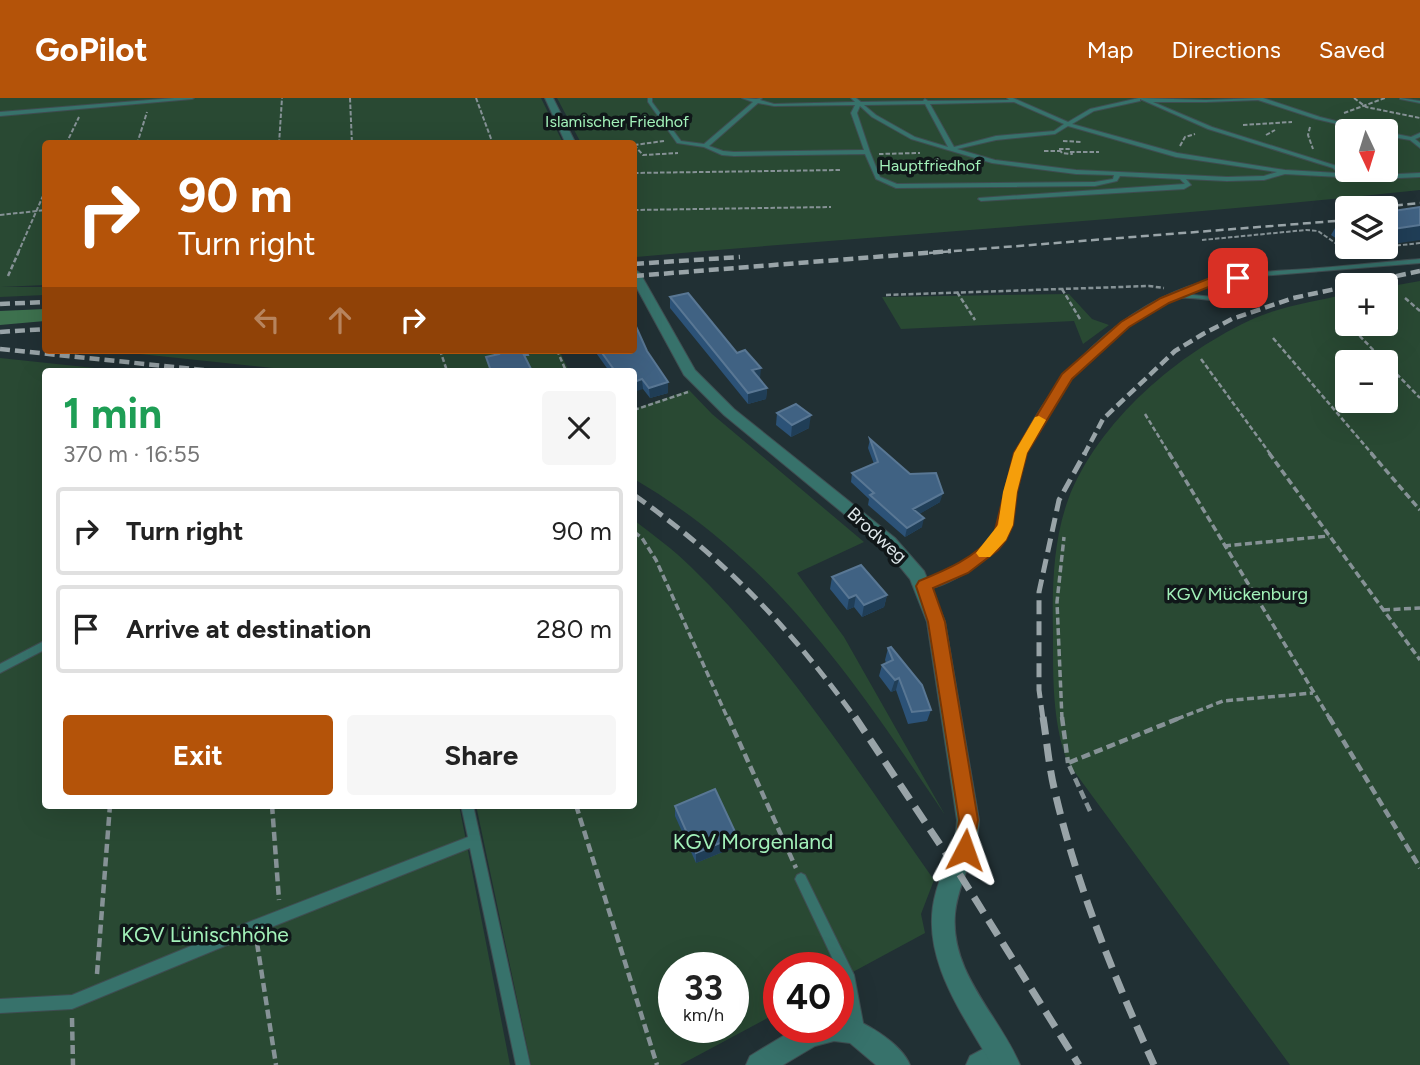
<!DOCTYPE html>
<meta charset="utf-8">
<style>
:root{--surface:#fff;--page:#f6f6f6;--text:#222;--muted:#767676;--line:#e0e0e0;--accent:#b45309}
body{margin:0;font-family:Figtree,sans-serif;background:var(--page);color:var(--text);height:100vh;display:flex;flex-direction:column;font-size:26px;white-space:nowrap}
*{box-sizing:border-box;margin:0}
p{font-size:23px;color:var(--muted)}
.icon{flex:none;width:38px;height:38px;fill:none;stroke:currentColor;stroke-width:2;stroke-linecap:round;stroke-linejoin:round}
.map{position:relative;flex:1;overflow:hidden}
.side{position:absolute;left:42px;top:270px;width:595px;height:441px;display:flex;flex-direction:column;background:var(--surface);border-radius:7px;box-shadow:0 7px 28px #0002}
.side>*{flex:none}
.banner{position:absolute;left:42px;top:42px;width:595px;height:214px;border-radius:7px;box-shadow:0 7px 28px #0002;background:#b45309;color:#fff;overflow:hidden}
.needle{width:46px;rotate:176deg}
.tools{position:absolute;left:1335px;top:21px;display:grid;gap:14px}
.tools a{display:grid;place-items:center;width:63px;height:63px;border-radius:7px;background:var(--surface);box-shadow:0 7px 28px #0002;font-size:35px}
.speed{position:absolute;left:658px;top:854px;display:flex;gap:14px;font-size:35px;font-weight:700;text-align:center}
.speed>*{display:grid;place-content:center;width:91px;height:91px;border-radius:50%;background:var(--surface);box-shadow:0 7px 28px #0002;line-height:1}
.speed small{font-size:18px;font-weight:400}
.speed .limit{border:10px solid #d22;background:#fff;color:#111}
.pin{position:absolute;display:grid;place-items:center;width:60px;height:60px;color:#fff;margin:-30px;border-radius:14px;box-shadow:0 4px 10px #0006}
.me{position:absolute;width:77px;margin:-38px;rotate:4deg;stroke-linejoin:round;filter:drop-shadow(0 0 5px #0008)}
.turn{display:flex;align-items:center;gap:24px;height:147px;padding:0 21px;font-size:32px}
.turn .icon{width:91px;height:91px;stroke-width:2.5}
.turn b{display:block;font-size:49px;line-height:60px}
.lanes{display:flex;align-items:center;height:66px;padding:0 21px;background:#0003;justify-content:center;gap:35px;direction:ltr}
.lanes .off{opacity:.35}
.round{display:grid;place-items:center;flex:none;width:74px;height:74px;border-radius:7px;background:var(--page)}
.summary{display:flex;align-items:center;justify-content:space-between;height:119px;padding:0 21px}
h1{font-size:42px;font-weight:700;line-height:52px;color:#1e9e55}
.button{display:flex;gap:14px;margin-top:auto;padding:14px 21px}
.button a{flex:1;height:80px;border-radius:7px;background:var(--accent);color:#fff;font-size:28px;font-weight:700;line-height:80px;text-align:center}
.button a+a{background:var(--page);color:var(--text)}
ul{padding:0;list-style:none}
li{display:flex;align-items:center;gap:21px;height:88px;margin:0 14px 10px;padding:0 7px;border:4px solid var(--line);border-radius:7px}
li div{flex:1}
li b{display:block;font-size:26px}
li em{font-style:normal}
header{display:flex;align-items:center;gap:42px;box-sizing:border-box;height:98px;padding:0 35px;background:var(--accent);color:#fff}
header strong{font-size:33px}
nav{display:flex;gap:38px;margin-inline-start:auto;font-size:24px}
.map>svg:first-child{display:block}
.green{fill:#294933;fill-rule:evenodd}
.forest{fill:#3d714e}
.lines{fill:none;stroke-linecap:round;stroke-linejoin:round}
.service-casing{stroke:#3f4d51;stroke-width:2}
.minor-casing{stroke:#3f4d51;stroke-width:2}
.tertiary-casing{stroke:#3f4d51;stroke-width:2}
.path-far3{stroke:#869296;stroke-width:2;stroke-dasharray:4.5 2;stroke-linecap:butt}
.path-far2{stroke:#869296;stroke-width:2.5;stroke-dasharray:5 2.5;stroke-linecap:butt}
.path-far1{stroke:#869296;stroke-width:3.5;stroke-dasharray:7 3.5;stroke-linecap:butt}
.path{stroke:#869296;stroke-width:4.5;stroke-dasharray:9 4.5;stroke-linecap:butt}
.service{fill:#37726b;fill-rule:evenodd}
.minor{fill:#37726b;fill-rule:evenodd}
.tertiary{fill:#37726b;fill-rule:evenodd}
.rail-far3{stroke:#99a4a8;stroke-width:2.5;stroke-dasharray:8 4.5;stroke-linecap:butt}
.rail-far2{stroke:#99a4a8;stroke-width:4.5;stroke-dasharray:10 5;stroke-linecap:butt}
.rail-far1{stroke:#99a4a8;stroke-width:5;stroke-dasharray:14 7;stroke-linecap:butt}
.rail{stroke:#99a4a8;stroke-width:7;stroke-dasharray:18 9;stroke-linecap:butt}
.wall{fill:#2c5277}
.shaded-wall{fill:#203e57}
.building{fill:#406283;stroke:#597794;stroke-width:2}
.route{fill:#b45309;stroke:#753606;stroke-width:2}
.slow{fill:#f59e0b}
.labels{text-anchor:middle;stroke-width:7;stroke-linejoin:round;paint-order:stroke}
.far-park-label{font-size:16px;fill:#a3f2ba;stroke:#101719}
.street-label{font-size:18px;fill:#dfe8eb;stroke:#101719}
.park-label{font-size:18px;fill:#a3f2ba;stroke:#101719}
.near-park-label{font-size:21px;fill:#a3f2ba;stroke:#101719}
</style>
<header>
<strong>GoPilot</strong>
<nav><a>Map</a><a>Directions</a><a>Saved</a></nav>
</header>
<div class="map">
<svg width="1420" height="967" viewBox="0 0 1420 967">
<rect width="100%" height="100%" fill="#213034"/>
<g class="green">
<polygon points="0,0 541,0 563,45 46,46 45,187 1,189 45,189 45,197 0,199"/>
<path d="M557,0H1420V92C1159,120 897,136 636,159L634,153V46L581,45ZM1348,33H1386V72H1348Z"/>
<path d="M1420,183V967H1290L1068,665C1052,625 1053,577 1053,534C1052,491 1053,443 1068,402C1098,323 1179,254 1255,220C1283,208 1317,203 1347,196L1348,226H1386V189ZM1348,264H1386V303H1348Z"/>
<polygon points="1069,196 1092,221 1109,227 1083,246 1074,223 901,231 882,199"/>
<polygon points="102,252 559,252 569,273 301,273"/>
<polygon points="0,260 123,273 46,273 46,707 459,707 510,967 0,967"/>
<path d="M689,292L712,316L864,444L797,475L844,539L945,717C855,584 776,464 634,381V311Z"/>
<path d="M634,422C653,437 674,452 691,469C786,561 859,675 934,782L921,816L925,835L838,882V870H779V914L680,967H531L476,707H634ZM674,870H733V929H674Z"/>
</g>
<polygon class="forest" points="45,211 45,223 0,227 0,213"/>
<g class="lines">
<defs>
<g id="service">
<polygon points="174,0 194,0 192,1 0,18 0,14"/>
<path d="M648,0H652V4L681,43L704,46L753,4L742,0L756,1L762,0L760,2L774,6L855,4L851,0H856L861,4L923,3L925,1L928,3L1009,2L1007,0H1013L1068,24L1090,11L1139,0L1206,2L1263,0L1320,19L1376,33H1367L1316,21L1258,2L1206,4H1153L1212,29L1337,68L1345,76L1376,77L1420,75V79L1376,81L1285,76L1264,82L1227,83L1186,81L1191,87L1184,91L981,103L978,101L979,100L1185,86L1180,81L1120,78L1117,83L1095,88L896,90L876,81L865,56L734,58L722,57L704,49L677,45L648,4ZM1140,1L1208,31L1333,70L1338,75L1285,72L1177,55L1072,26L1094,13L1140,3ZM1014,4L1064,26L1054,33L996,38L954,49L930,6ZM758,5L774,8L855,7L851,15L864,52L734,54L723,53L709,48ZM925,6L948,49L915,39L876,17L864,7ZM860,8L872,19L911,41L992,65L1076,76L1114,77L1113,81L1095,84L897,86L880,79L870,54L857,15ZM1068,28L1176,59L1277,74L1264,78L1227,79L1076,72L995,62L957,51L996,42L1055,36Z"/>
<polygon points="1400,0 1420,3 1420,5 1400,1"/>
<polygon points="1386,34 1411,39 1420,35 1420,39 1415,41 1420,45 1420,50 1410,42 1386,38"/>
<path d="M1420,161V165L1260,178L1221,184C1231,186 1239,188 1245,195L1240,202C1216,207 1187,194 1167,203C1109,231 1043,300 1022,362C1014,385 1017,419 1005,440C993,460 944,493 921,491L919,488L921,485C951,475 995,458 1002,423C1007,399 1007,374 1018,351C1054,276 1121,207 1203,184C1237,175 1273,173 1308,171C1346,168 1383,164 1420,161ZM1215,185L1234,191L1238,195L1236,199L1223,200L1183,196Z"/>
<polygon points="46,542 46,551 0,575 0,566"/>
<polygon points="461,707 473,707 530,967 516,967 470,750 254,836 72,911 0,915 0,901 72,897 254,822 468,739"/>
<polygon points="801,775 805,777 854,877 865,935 863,940 858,942 853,940 851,935 838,870 837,870 795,781 797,777"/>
</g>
<g id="minor">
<path d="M838,918C861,919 902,946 910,967H876L850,945L834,943L815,948L783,967H746L750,958L798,929H838Z"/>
<polygon points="1000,942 1009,946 1013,955 1009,964 1004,967 966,967 970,958"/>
</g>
<g id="tertiary">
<polygon points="545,0 553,0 576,46 566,46"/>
<path d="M634,171L640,175L695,272L734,311L895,440L924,473L945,524L979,722C978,755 958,783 955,816C950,875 999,917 1020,967H992C962,915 918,857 936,794C943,769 956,749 957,722L927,524L910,481L883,448L724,317L684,277L634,185Z"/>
</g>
</defs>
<use href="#service" class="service-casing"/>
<use href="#minor" class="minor-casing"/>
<use href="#tertiary" class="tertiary-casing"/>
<g class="path-far3">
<polyline points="350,0 352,46"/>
<polyline points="476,0 493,46"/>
<polyline points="1354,0 1366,9 1420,20"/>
<polyline points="1344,15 1385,0"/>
<polyline points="1243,27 1292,24"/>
<polyline points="1310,29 1308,37 1313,51"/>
<polyline points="1266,37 1275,32"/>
<polyline points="1063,43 1081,44"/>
<polyline points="66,46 79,19"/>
<polyline points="137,46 147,14"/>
<polyline points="279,46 282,0"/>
<polyline points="634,47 643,57 678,55"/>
<polyline points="634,47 664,43"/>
<polyline points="1180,48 1185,39 1195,36"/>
<polygon points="1059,51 1069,51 1072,56 1062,55"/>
<polyline points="1044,53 1061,53"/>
<polyline points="1070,54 1099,54"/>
<polyline points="879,56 920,55"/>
<polyline points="916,73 937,74"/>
<polyline points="941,74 962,73"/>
<polyline points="634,75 841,72"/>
<polyline points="908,75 939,60"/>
<polyline points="634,112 831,109"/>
<polyline points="0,117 46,112"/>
<polyline points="1202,142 1306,132 1318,133 1347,153 1420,145"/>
<polyline points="18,155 46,91"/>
</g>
<g class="path-far2">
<polyline points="8,178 19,153"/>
<polyline points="1062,191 1080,221"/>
<polyline points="957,194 975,222"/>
<polyline points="886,197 1149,188 1164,190"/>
<polyline points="1405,200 1420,213"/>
<polyline points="1349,227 1385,264"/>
<polyline points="1273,240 1373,357"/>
<polyline points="440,252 447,273"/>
<polyline points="557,252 566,273"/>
<polyline points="1201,261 1271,357"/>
<polyline points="1386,265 1420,300"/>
<polyline points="634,312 688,294"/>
<polyline points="1145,316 1170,357"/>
</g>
<g class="path-far1">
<polyline points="1169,355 1330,621"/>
<polyline points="1269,355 1420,562"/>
<polyline points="1371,355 1420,412"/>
<polyline points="634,434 642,440 656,462 728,621"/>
<polyline points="1224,448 1329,438"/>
<polyline points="1383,512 1420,510"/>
<polyline points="1062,621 1057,504 1064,439"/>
<polyline points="1177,621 1223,603 1313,595"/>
</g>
<g class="path">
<polyline points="728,619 796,770"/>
<polyline points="1062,619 1068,665"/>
<polyline points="1329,619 1420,770"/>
<polyline points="272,707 279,802"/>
<polyline points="576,707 657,967"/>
<polyline points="1090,713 1068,665 1182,619"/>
<polyline points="257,845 276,967"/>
<polyline points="97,876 110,707"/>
<polyline points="72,920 73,967"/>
</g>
<use href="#service" class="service"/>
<use href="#minor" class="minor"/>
<use href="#tertiary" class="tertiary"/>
<g class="rail-far3">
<polyline points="1370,110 1420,105"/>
<polyline points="929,155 1348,122"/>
</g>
<g class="rail-far2">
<polyline points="634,166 740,159"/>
<polyline points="634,178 951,153"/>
<polyline points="0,206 46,204"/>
<polyline points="0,234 46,231"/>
<polyline points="0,251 213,273"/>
<polyline points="1084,357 1103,321 1175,253 1203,236 1232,221 1293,200 1420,173"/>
</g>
<g class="rail-far1">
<path d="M634,397C724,460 792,532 856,621"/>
<polyline points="1043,621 1039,592 1039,494 1059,402 1085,355"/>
</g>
<g class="rail">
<polyline points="855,619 957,772 1079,967"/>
<path d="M1043,619C1047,644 1049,670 1055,694C1077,789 1114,878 1154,967"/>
</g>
</g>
<g class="wall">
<polygon points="1348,119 1348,148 1331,137 1341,120"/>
<polygon points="670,199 760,281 767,290 766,301 748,306 670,210"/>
<polygon points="594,252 634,252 668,295 650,300 643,291 634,273 609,273"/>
<polygon points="777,315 809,330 791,339 776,327"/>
<polygon points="870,341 940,404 919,416 922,429 905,439 868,407 869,401 851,384 852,375 874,366 868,350"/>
<polygon points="832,479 887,497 884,509 862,519 854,509 847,512 830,491"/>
<polygon points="888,550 931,612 927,623 908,626 896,592 891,594 879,578 882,567 886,565 885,562"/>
<polygon points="675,708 737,738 737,748 696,765 675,718"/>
</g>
<g class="shaded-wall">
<polygon points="1420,127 1420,142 1386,147 1386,132"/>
<polygon points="1355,149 1376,149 1353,152"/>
<polygon points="761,270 760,281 752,272"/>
<polygon points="642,281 643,291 634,294 634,284"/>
<polygon points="668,284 668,295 650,300 649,290"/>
<polygon points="767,290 766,301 748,306 748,295"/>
<polygon points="811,317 809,330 791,339 792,327"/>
<polygon points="943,395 940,404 911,421 913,411"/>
<polygon points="924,420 922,429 905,439 907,430"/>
<polygon points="856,497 854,509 847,512 849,500"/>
<polygon points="887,497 884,509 862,519 864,507"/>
<polygon points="899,580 896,592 891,594 895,582"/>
<polygon points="737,738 737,748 696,765 696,755"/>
</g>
<g class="building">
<polygon points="1420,109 1420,127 1386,132 1386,114"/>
<polygon points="1348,119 1348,125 1341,120"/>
<polygon points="688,195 737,255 745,252 761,270 752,272 767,290 748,295 670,199"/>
<polygon points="634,224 647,253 668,284 649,290 642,281 634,284 634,273 615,273 600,252 634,252"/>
<polygon points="497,252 526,252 528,257 524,257 532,273 491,273 486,259 499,256"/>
<polygon points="796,306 811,317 792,327 777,315"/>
<polygon points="870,341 910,376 936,375 943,395 913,411 924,420 907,430 870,397 874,395 852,375 878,364"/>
<polygon points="861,467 887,497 864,507 856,497 849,500 832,479"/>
<polygon points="891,549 922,587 931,612 912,614 899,580 895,582 882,567 893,562 888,550"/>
<polygon points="715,691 737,738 696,755 675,708"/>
</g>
<path class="route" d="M1238,176L1242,177V182L1216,186L1169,205L1129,229L1072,281L1027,355L1017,394L1013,427L1006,442L998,452L968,475L933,490L945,524L978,722L972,759L965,762L958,759L955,752L959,722L928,524L916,488L919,483C946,472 975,460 994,436L1014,355L1062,276L1121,224L1161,200L1210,180Z"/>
<polygon class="slow" points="1039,318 1046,322 1027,355 1017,394 1013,427 1006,442 990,459 979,459 976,455 979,451 998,427 1003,394 1014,355 1035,319"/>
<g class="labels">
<g class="far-park-label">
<text x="617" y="29">Islamischer Friedhof</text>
<text x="930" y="73">Hauptfriedhof</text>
</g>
<g class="street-label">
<text transform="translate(877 437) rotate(42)" y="6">Brodweg</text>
</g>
<g class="park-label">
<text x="1237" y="502">KGV Mückenburg</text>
</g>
<g class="near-park-label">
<text x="753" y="751">KGV Morgenland</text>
<text x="205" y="844">KGV Lünischhöhe</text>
</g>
</g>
</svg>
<div class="tools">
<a><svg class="needle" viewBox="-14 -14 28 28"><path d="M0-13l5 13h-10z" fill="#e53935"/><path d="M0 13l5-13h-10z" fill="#767676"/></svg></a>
<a><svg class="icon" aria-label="layers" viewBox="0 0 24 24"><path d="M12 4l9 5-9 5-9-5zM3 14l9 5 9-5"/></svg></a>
<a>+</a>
<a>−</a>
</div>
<div class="speed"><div>33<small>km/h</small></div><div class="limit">40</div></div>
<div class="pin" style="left:1238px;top:180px;background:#d93025"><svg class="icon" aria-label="arrive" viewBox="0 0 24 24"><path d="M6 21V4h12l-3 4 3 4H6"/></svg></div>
<svg class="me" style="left:965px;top:752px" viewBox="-20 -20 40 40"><path d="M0-17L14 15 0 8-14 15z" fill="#b45309" stroke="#fff" stroke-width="4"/></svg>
<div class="banner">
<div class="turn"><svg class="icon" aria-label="right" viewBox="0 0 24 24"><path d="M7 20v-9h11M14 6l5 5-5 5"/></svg><div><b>90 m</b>Turn right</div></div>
<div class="lanes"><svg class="icon off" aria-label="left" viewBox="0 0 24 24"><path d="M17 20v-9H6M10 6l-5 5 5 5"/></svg><svg class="icon off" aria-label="ahead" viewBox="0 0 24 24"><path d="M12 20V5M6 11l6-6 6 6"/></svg><svg class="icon" aria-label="right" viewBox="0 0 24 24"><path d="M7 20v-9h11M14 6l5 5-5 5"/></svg></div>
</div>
<section class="side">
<div class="summary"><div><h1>1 min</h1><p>370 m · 16:55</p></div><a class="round"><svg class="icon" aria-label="close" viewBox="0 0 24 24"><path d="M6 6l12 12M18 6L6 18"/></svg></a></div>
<ul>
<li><svg class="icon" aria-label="right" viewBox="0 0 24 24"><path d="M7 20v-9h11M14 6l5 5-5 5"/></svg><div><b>Turn right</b></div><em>90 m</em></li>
<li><svg class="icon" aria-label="arrive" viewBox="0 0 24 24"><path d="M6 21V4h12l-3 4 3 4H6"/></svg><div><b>Arrive at destination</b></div><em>280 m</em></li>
</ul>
<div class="button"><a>Exit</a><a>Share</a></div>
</section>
</div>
